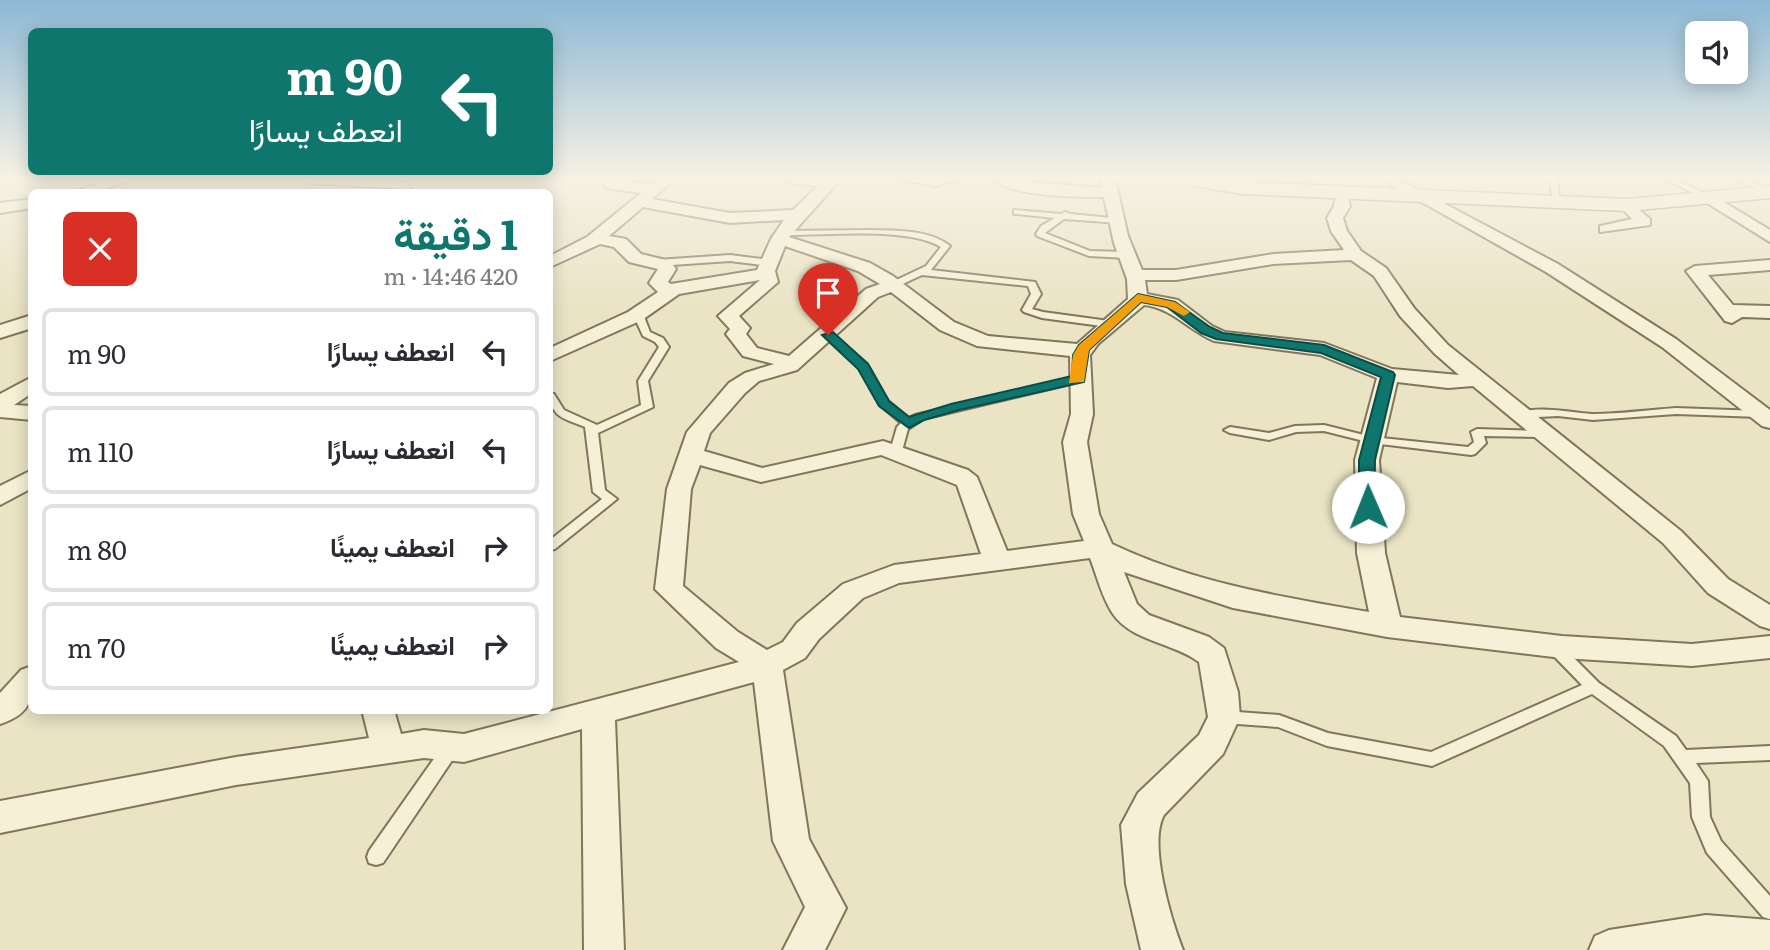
<!DOCTYPE html>
<html lang="ar">
<meta charset="utf-8">
<style>
:root{--surface:#fff;--page:#f2f2f3;--text:#2b2b33;--muted:#7c7c81;--line:#e1e1e2;--accent:#0f766e}
body{margin:0;font-family:Literata,Vazirmatn,serif;background:var(--page);color:var(--text);direction:rtl;height:100vh;display:flex;flex-direction:column;font-size:26px;white-space:nowrap}
*{box-sizing:border-box;margin:0}
p{font-size:23px;color:var(--muted)}
.icon{flex:none;width:38px;height:38px;fill:none;stroke:currentColor;stroke-width:2;stroke-linecap:round;stroke-linejoin:round}
.map{position:relative;flex:1;overflow:hidden;direction:ltr}
.side{position:absolute;left:28px;top:189px;width:525px;height:525px;display:flex;flex-direction:column;background:var(--surface);border-radius:10px;box-shadow:0 4px 18px #0003;direction:rtl}
.side>*{flex:none}
.guide{position:absolute;left:28px;top:28px;width:525px;height:147px;border-radius:10px;box-shadow:0 4px 18px #0003;direction:rtl;background:#0f766e;color:#fff;overflow:hidden}
.tools{position:absolute;left:1685px;top:21px;display:grid;gap:14px}
.tools a{display:grid;place-items:center;width:63px;height:63px;border-radius:10px;background:var(--surface);box-shadow:0 4px 18px #0003;font-size:35px}
.pin{position:absolute;display:grid;place-items:center;width:60px;height:60px;color:#fff;margin:-72px -30px;border-radius:50% 50% 50% 0;rotate:-45deg;box-shadow:0 0 7px #0007}
.pin .icon{rotate:45deg}
.me{position:absolute;width:77px;margin:-38px;rotate:359deg;stroke-linejoin:round;filter:drop-shadow(0 0 5px #0008)}
.turn{display:flex;align-items:center;gap:24px;height:147px;padding:0 35px;font-size:32px}
.turn .icon{width:91px;height:91px;stroke-width:2.5}
.turn b{display:block;font-size:49px;line-height:60px}
.round{display:grid;place-items:center;flex:none;width:74px;height:74px;border-radius:10px;background:var(--page)}
.overview{display:flex;align-items:center;justify-content:space-between;height:119px;padding:0 35px}
h1{font-size:42px;font-weight:700;line-height:52px;color:var(--accent)}
ul{padding:0;list-style:none}
li{display:flex;align-items:center;gap:21px;height:88px;margin:0 14px 10px;padding:0 21px;border:4px solid var(--line);border-radius:10px}
li div{flex:1}
li b{display:block;font-size:26px}
li em{font-style:normal}
.map>svg:first-child{display:block}
.lines{fill:none;stroke-linecap:round;stroke-linejoin:round}
.service-casing{stroke:#82755c;stroke-width:4}
.minor-casing{stroke:#82755c;stroke-width:4}
.tertiary-casing{stroke:#82755c;stroke-width:3}
.service{fill:#f5f0d6;fill-rule:evenodd}
.minor{fill:#f5f0d6;fill-rule:evenodd}
.tertiary{fill:#f5f0d6;fill-rule:evenodd}
.route{fill:#0f766e;stroke:#0a4d48;stroke-width:2}
.slow{fill:#f59e0b}
</style>
<div class="map">
<svg width="1770" height="950" viewBox="0 0 1770 950">
<rect width="100%" height="100%" fill="#eae3c4"/>
<g class="lines">
<defs>
<g id="service">
<path d="M898,179C911,178 923,182 935,182C944,181 951,178 960,179L935,186Z"/>
<polygon points="1550,179 1557,179 1560,204 1553,202"/>
<polygon points="1666,179 1675,179 1713,198 1706,200"/>
<polygon points="1736,179 1745,179 1770,190 1770,194"/>
<polygon points="1014,210 1061,214 1066,212 1070,214 1122,219 1122,223 1119,223 1064,219 1045,233 1090,251 1127,252 1131,255 1127,258 1089,256 1037,236 1036,234 1041,226 1055,218 1017,214 1014,214"/>
<path d="M870,230C896,231 929,229 950,246L931,270L1035,282L1041,294L1032,309L1043,312L1109,321L1114,324L1109,327L1042,318L1024,312L1022,310L1031,294L1028,286L922,275L896,287H890V283L926,266L941,247C907,226 824,236 783,235L779,233L783,231Z"/>
<polygon points="730,255 771,260 775,263 771,266 730,261 657,266 653,263 657,260"/>
<path d="M638,311L643,314L650,332L663,338L669,347L648,381L653,407L598,433L605,490L617,499L555,549L550,550V540L602,499L593,492L585,427C566,419 550,418 550,393L554,394L564,410L597,425L641,405L638,381L659,347L655,342L643,336L633,314Z"/>
<polygon points="828,332 831,333 867,364 888,401 909,418 915,415 1079,376 1084,379 1083,381 923,419 908,429 902,451 896,455 890,451 897,427 901,423 880,405 859,368 825,337 825,333"/>
<path d="M1676,408L1760,411L1766,414L1760,417L1676,414L1593,420L1558,416L1521,418L1515,415C1531,404 1573,413 1592,414C1620,414 1649,410 1676,408Z"/>
<polygon points="1324,425 1372,437 1468,447 1474,442 1471,432 1477,429 1542,431 1548,434 1542,437 1484,436 1486,443 1475,454 1471,455 1372,443 1324,431 1296,432 1269,440 1230,433 1224,430 1230,427 1269,433 1295,426"/>
<polygon points="1554,641 1559,643 1599,683 1676,736 1686,750 1770,746 1770,760 1696,763 1708,781 1710,817 1721,841 1770,896 1770,919 1763,917 1707,853 1692,817 1690,783 1664,746 1592,694 1432,766 1327,746 1278,727 1224,723 1218,722 1216,717 1218,712 1224,711 1279,715 1328,733 1431,752 1582,685 1549,651 1546,647 1549,643"/>
<polygon points="451,741 457,743 459,748 457,753 383,863 376,865 369,863 367,857 369,851 445,743"/>
</g>
<g id="minor">
<polygon points="112,179 134,179 95,192 73,192"/>
<polygon points="301,179 391,179 407,182 411,189 409,192 392,192 395,188 308,183"/>
<path d="M603,179L652,184L659,179H674L652,199L730,213L793,210L818,186L791,183L784,179H841L789,237L870,263L893,276L954,322L988,336L1077,344L1128,299L1127,279L1114,243L1104,197C1080,197 1009,197 994,179L1102,188L1101,179H1115L1128,236L1142,270H1176L1273,254L1344,250L1331,231L1327,218L1334,206L1337,191H1347L1350,206L1343,218L1347,231L1361,251L1386,268L1414,308L1448,345L1681,531L1728,579L1770,605V629L1760,626L1708,593L1663,543L1473,386L1448,388L1397,382L1379,460L1385,553L1400,617L1562,636L1692,644L1770,636V658L1692,666L1562,658L1387,637L1233,608L1124,572L1137,604L1149,615L1209,637L1224,648L1238,692L1240,717L1223,754L1164,815C1148,843 1171,920 1183,950H1141L1126,884L1121,825L1138,793L1199,735L1208,717L1199,662C1174,643 1131,641 1113,614C1102,598 1097,576 1090,558L899,583L863,598L819,639L805,658L783,670L809,839L846,908L825,950H783L805,907L773,841L754,682L615,720L624,950H584L582,729L464,762L424,758L236,785L0,833V801L236,757L369,738L362,710H394L401,734L424,730L464,734L739,662L716,648L655,589L667,489L687,432L729,383L745,373L774,364L743,356L726,334L730,329L718,316L760,280L679,294L642,320L550,361V348L628,312L658,292L649,283L658,269L629,262L614,247L600,244L550,267V256L587,237L641,193L606,188ZM643,207L730,223L784,220L771,239L757,270L671,284L668,282L676,269L670,261L641,254L626,239L609,236ZM785,246L858,271L880,284L866,289L789,356L757,348L746,334L750,328L739,316L778,282L775,271ZM1351,260L1374,276L1400,316L1434,353L1459,375L1392,369L1324,343L1225,332L1212,326L1178,300L1147,294L1145,280H1176L1273,264ZM891,292L940,330L977,346L1070,356L1071,414L1063,442L1073,514L1084,541L1007,551L977,477L968,470L883,441L762,468L704,451L710,433L745,393L759,381L797,370L878,297ZM1144,305C1172,308 1188,330 1214,341L1320,355L1377,378L1355,460L1357,553L1369,612C1281,597 1194,583 1112,544L1099,514L1087,442L1093,414L1090,355L1098,344ZM881,455L957,485L981,554L894,565L843,584L797,623L783,642L767,650L738,632L683,586L691,489L700,465L761,482Z"/>
<polygon points="1381,179 1398,179 1558,264 1676,339 1770,410 1770,428 1762,426 1662,347 1546,272"/>
<polygon points="1709,193 1770,230 1770,242 1704,201 1701,198"/>
<polygon points="32,199 32,208 0,213 0,203"/>
<polygon points="1627,200 1650,219 1650,225 1600,232 1600,226 1632,219 1619,205"/>
<polygon points="1770,260 1770,270 1708,275 1733,305 1770,306 1770,318 1742,317 1732,323 1725,321 1686,271 1695,266"/>
<polygon points="32,315 32,328 0,338 0,325"/>
<polygon points="32,377 32,393 14,405 32,406 32,420 0,417 0,394"/>
<polygon points="32,470 32,488 0,505 0,486"/>
<path d="M32,666C32,697 34,713 0,724V693L21,670Z"/>
<polygon points="1706,915 1770,920 1770,950 1589,950 1595,936 1609,930"/>
</g>
<polygon id="tertiary" points="1181,179 1627,199 1770,186 1770,198 1627,211 1242,194 1190,185"/>
</defs>
<use href="#service" class="service-casing"/>
<use href="#minor" class="minor-casing"/>
<use href="#tertiary" class="tertiary-casing"/>
<use href="#service" class="service"/>
<use href="#minor" class="minor"/>
<use href="#tertiary" class="tertiary"/>
</g>
<linearGradient id="sky" x2="0" y2="1"><stop stop-color="#8db8d5"/><stop offset="0.57" stop-color="#f6f2e4"/><stop offset="1" stop-color="#f6f2e4" stop-opacity="0"/></linearGradient>
<rect width="1770" height="312" fill="url(#sky)"/>
<polygon class="route" points="1138,294 1175,302 1210,327 1223,333 1324,345 1393,372 1395,375 1375,460 1374,511 1362,511 1359,507 1359,460 1381,377 1321,353 1216,339 1201,333 1167,307 1141,302 1089,350 1084,382 959,410 924,420 909,428 879,406 858,369 822,335 833,332 868,364 889,401 909,417 951,404 1072,376 1073,355 1079,345"/>
<polygon class="slow" points="1138,294 1175,302 1190,312 1184,316 1167,307 1141,302 1089,350 1084,382 1069,383 1073,355 1079,345"/>
</svg>
<div class="tools">
<a><svg class="icon" aria-label="sound" viewBox="0 0 24 24"><path d="M4 9h4l5-4v14l-5-4H4zM17 9q2 3 0 6"/></svg></a>
</div>
<div class="pin" style="left:828px;top:335px;background:#d93025"><svg class="icon" aria-label="arrive" viewBox="0 0 24 24"><path d="M6 21V4h12l-3 4 3 4H6"/></svg></div>
<svg class="me" style="left:1368px;top:507px" viewBox="-20 -20 40 40"><circle r="19" fill="#fff"/><path d="M0-13L10 11 0 6-10 11z" fill="#0f766e"/></svg>
<div class="guide">
<div class="turn"><svg class="icon" aria-label="left" viewBox="0 0 24 24"><path d="M17 20v-9H6M10 6l-5 5 5 5"/></svg><div><b>90 m</b>انعطف يسارًا</div></div>
</div>
<section class="side">
<div class="overview"><div><h1>1 دقيقة</h1><p>420 m · 14:46</p></div><a class="round" style="background:#d93025;color:#fff"><svg class="icon" aria-label="close" viewBox="0 0 24 24"><path d="M6 6l12 12M18 6L6 18"/></svg></a></div>
<ul>
<li><svg class="icon" aria-label="left" viewBox="0 0 24 24"><path d="M17 20v-9H6M10 6l-5 5 5 5"/></svg><div><b>انعطف يسارًا</b></div><em>90 m</em></li>
<li><svg class="icon" aria-label="left" viewBox="0 0 24 24"><path d="M17 20v-9H6M10 6l-5 5 5 5"/></svg><div><b>انعطف يسارًا</b></div><em>110 m</em></li>
<li><svg class="icon" aria-label="right" viewBox="0 0 24 24"><path d="M7 20v-9h11M14 6l5 5-5 5"/></svg><div><b>انعطف يمينًا</b></div><em>80 m</em></li>
<li><svg class="icon" aria-label="right" viewBox="0 0 24 24"><path d="M7 20v-9h11M14 6l5 5-5 5"/></svg><div><b>انعطف يمينًا</b></div><em>70 m</em></li>
</ul>
</section>
</div>
